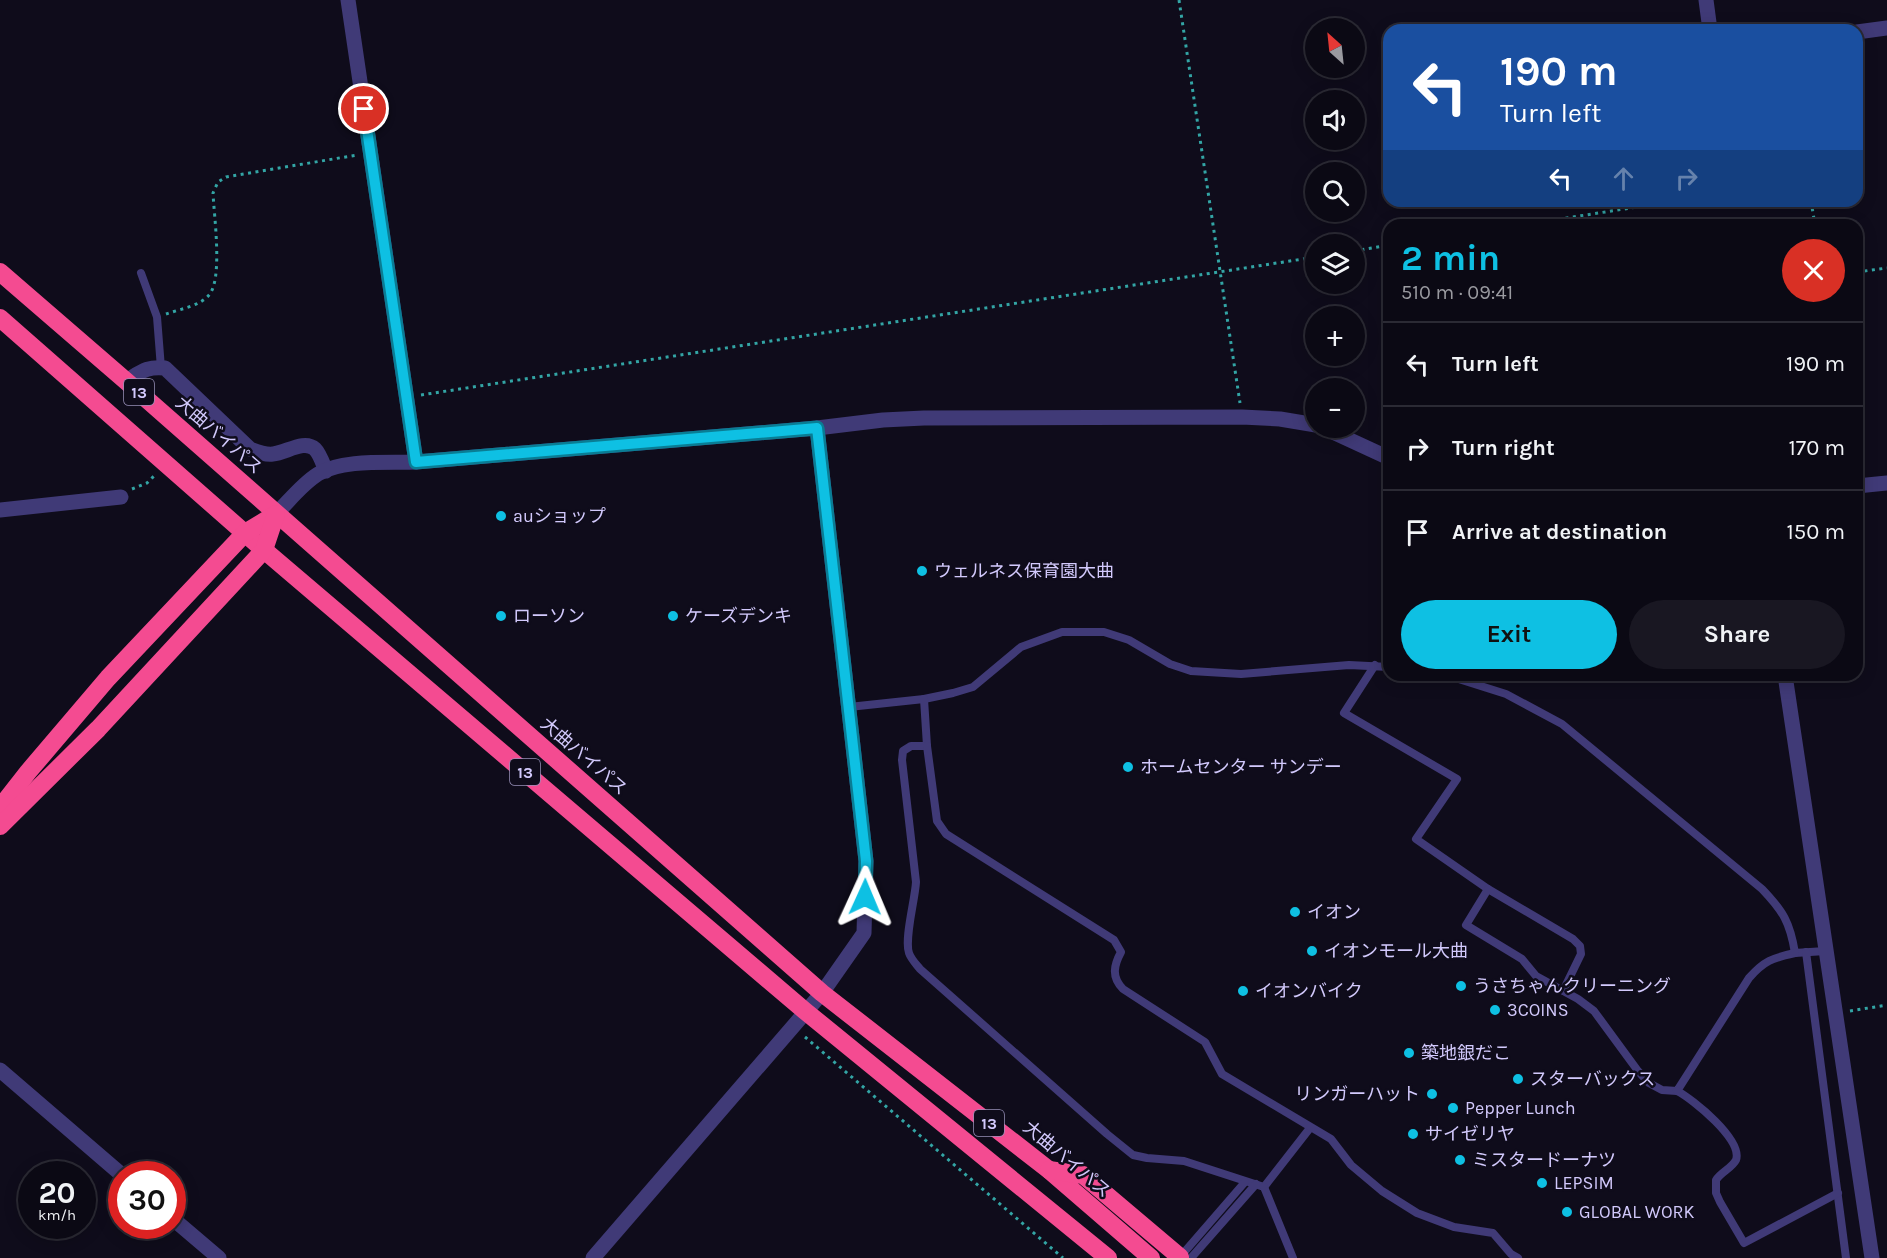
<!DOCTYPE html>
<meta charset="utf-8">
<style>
:root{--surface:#0b0914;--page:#191722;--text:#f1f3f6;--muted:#9a9aa0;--line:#2b2a34;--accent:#0ec0e3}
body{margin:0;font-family:Karla,"Noto Sans JP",sans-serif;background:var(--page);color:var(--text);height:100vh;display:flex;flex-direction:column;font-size:22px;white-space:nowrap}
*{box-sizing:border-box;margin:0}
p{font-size:20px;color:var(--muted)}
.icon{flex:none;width:33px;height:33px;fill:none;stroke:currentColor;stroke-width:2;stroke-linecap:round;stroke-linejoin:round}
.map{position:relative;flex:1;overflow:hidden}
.sheet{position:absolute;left:1383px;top:219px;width:480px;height:462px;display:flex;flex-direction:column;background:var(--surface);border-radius:18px;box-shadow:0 3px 15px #0003,0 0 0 2px var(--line)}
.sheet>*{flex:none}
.banner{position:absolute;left:1383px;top:24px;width:480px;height:183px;border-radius:18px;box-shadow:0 3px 15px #0003,0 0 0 2px var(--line);background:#1a4fa0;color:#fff;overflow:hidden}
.needle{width:39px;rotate:333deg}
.controls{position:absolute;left:1305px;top:18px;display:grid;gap:12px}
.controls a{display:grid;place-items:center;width:60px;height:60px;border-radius:50%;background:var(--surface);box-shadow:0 3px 15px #0003,0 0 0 2px var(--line);font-size:30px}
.speed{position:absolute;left:18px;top:1161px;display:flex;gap:12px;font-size:30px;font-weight:700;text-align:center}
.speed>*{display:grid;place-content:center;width:78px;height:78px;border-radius:50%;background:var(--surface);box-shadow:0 3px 15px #0003,0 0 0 2px var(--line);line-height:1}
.speed small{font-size:15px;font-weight:400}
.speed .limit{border:9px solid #d22;background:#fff;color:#111}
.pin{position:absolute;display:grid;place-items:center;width:51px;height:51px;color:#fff;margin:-26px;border:3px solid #fff;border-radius:50%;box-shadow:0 2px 6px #0007}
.me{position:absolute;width:66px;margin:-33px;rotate:1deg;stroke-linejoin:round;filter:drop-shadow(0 0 4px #0008)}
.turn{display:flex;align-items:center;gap:21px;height:126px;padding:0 18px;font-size:27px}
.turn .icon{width:78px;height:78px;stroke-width:2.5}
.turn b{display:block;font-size:42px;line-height:51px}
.lanes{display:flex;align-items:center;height:57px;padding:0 18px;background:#0003;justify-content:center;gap:30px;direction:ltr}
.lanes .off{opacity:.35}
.round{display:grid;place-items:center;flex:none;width:63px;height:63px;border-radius:32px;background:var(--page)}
.overview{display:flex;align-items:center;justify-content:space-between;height:102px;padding:0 18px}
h1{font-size:36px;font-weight:700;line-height:45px;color:var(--accent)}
.action{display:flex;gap:12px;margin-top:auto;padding:12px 18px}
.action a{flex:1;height:69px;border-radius:36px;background:var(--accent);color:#111;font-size:24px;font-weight:700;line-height:69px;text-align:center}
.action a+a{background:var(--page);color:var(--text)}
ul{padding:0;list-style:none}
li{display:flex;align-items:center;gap:18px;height:84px;padding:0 18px;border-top:2px solid var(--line)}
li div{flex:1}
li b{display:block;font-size:22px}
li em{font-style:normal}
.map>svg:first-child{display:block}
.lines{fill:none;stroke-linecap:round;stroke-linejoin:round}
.path{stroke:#33a5a5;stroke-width:3;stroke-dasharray:3 4.5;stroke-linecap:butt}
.lane{stroke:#403a77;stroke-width:8}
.street{stroke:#403a77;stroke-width:15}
.highway{stroke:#f44b91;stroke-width:18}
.route-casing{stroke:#097d94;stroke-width:15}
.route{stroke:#0ec0e3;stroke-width:10}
.poi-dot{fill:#0ec0e3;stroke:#0f0c1b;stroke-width:2}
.labels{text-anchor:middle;stroke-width:5;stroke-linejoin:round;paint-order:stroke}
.shield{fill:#0f0c1b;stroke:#9890b8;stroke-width:1.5}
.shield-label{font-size:16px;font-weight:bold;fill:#d2c9fc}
.street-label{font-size:18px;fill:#d2c9fc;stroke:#0f0c1b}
.poi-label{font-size:18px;fill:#d2c9fc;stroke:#0f0c1b;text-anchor:start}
</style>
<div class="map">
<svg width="1887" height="1258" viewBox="0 0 1887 1258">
<rect width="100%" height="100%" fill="#0f0c1b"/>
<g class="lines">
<g class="path">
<polyline points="1179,0 1240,403"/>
<polyline points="1811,201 1815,225"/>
<polyline points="1521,225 1676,201"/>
<polyline points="1354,251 1389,245"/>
<polyline points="1857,272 1887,268"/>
<path d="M166,314C180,309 200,306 209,295C223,279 214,216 213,193L218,182L226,177L357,155"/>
<polyline points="421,395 1316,257"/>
<polyline points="132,489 147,483 154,476"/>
<polyline points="1850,1011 1887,1005"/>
<polyline points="805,1037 1063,1258"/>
</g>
<g class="lane">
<polyline points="141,273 157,317 161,368"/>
<polyline points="1375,665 1344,713 1457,779 1416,839 1488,889"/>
<path d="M1446,675L1506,694L1562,724L1762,889C1783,911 1790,922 1795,953L1825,951"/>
<polyline points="924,699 953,693 973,687 1021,647 1062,632 1104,632 1129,640 1170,664 1191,671 1241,674 1349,665 1389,667"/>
<path d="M849,707L924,699L927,746H911L903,751L902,760L916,882C915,900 904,939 909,953C911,959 916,964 920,969L1107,1134L1133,1155L1147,1158L1184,1161L1264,1187L1310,1128"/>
<path d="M927,746L937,821L946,834L1114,940L1121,952C1114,965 1111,977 1123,989L1205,1042L1222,1074L1331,1139L1351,1165L1382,1191L1417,1213L1454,1227L1493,1233L1511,1254L1518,1258"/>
<polyline points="1806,952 1846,1258"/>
<path d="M1563,991L1581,954L1580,946L1573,939L1488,889L1466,925L1522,959L1536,976L1578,999L1594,1011L1638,1071L1649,1083L1662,1090L1677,1091L1749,978C1764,961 1772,958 1795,953"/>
<path d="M1677,1091C1693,1099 1743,1140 1736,1160C1732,1168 1721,1172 1716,1180V1193L1720,1202L1744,1243L1838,1193"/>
<polyline points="1264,1187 1293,1258"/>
<polyline points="1180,1257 1245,1182"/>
<polyline points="1191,1258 1256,1184"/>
</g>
<g class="street">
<polyline points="348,0 416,462"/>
<polyline points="1706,0 1710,30"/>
<polyline points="1857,32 1887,28"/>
<path d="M126,381C141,372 147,366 165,368L250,449C258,452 265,455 273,454C286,453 304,439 315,449C320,454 323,464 326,471"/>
<polyline points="1324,428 1389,458"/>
<polyline points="1857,486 1887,483"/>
<polyline points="0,510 121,497"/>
<path d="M276,514C289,501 302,484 318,474C342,459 388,463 416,462L817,428L883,420L924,418L1242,417L1280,419L1316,425"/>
<polyline points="1785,675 1872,1258"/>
<polyline points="0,1070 122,1175"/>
<polyline points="172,1218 219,1258"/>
<polyline points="593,1258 822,993 864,933 866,861 817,428"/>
</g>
<g class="highway">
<polyline points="0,272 126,381 822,993 1049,1170 1151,1258"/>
<polyline points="0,318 264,550 805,1011 1108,1258"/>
<polyline points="0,808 28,772 108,678 245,533 276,514"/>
<polyline points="0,826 98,729 264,550 276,514"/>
<polyline points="1049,1170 1083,1175 1180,1257"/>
</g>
</g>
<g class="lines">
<defs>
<polyline id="route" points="364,109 416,462 817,428 866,861 865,897"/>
</defs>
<use href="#route" class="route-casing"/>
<use href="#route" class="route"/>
</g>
<g class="poi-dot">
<circle cx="501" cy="516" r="6"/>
<circle cx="922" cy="571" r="6"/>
<circle cx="501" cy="616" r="6"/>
<circle cx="673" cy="616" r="6"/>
<circle cx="1128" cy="767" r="6"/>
<circle cx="1295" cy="912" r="6"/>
<circle cx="1312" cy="951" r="6"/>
<circle cx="1461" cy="986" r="6"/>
<circle cx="1243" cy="991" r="6"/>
<circle cx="1495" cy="1010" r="6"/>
<circle cx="1409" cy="1053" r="6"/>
<circle cx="1518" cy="1079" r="6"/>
<circle cx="1432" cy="1094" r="6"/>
<circle cx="1453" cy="1108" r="6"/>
<circle cx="1413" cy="1134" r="6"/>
<circle cx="1460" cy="1160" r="6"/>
<circle cx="1542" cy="1183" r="6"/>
<circle cx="1567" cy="1212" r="6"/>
</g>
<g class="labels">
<g class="shield">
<rect x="124" y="379" width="30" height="26" rx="4.5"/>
<rect x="510" y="759" width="30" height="26" rx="4.5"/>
<rect x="974" y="1110" width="30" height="26" rx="4.5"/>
</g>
<g class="shield-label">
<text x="139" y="398">13</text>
<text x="525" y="778">13</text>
<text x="989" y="1129">13</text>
</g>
<g class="street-label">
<text transform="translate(219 435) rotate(41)" y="6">大曲バイパス</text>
<text transform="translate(584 756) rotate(41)" y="6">大曲バイパス</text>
<text transform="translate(1067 1159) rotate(40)" y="6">大曲バイパス</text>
</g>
<g class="poi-label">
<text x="513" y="522">auショップ</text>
<text x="934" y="577">ウェルネス保育園大曲</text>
<text x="513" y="622">ローソン</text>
<text x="685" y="622">ケーズデンキ</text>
<text x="1140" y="773">ホームセンター サンデー</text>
<text x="1307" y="918">イオン</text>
<text x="1324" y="957">イオンモール大曲</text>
<text x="1473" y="992">うさちゃんクリーニング</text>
<text x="1255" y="997">イオンバイク</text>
<text x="1507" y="1016">3COINS</text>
<text x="1421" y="1059">築地銀だこ</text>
<text x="1530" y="1085">スターバックス</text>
<text x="1420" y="1100" text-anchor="end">リンガーハット</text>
<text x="1465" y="1114">Pepper Lunch</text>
<text x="1425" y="1140">サイゼリヤ</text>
<text x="1472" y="1166">ミスタードーナツ</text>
<text x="1554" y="1189">LEPSIM</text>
<text x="1579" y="1218">GLOBAL WORK</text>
</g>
</g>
</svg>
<div class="controls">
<a><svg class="needle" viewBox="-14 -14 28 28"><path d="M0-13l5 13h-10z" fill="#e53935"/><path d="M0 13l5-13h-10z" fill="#9a9aa0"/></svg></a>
<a><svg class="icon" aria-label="sound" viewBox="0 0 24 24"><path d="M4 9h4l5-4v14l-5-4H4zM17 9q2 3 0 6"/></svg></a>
<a><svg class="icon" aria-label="search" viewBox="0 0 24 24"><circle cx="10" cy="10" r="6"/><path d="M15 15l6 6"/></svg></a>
<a><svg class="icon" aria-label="layers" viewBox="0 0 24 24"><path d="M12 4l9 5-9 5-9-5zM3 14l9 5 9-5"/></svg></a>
<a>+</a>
<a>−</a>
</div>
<div class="speed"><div>20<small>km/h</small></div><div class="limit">30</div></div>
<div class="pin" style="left:364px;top:109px;background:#d93025"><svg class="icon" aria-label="arrive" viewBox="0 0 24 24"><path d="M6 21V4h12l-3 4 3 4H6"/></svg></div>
<svg class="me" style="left:865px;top:897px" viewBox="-20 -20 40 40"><path d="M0-17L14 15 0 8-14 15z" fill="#0ec0e3" stroke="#fff" stroke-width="4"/></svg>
<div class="banner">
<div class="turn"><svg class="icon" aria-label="left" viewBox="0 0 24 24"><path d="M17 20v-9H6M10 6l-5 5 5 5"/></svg><div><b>190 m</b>Turn left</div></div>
<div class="lanes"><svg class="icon" aria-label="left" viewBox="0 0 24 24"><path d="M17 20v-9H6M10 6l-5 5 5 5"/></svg><svg class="icon off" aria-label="ahead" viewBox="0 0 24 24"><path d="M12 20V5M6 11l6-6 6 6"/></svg><svg class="icon off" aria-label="right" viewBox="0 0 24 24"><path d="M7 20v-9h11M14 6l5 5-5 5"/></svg></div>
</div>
<section class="sheet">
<div class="overview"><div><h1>2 min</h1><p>510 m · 09:41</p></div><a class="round" style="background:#d93025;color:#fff"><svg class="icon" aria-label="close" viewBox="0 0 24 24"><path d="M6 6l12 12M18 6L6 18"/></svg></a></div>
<ul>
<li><svg class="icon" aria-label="left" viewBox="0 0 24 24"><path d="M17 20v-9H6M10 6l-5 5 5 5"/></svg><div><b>Turn left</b></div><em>190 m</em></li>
<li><svg class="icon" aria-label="right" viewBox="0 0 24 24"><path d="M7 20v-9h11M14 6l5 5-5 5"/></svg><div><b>Turn right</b></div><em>170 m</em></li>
<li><svg class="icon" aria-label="arrive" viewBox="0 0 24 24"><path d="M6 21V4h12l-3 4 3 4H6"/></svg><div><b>Arrive at destination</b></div><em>150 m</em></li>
</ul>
<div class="action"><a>Exit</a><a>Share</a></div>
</section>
</div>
